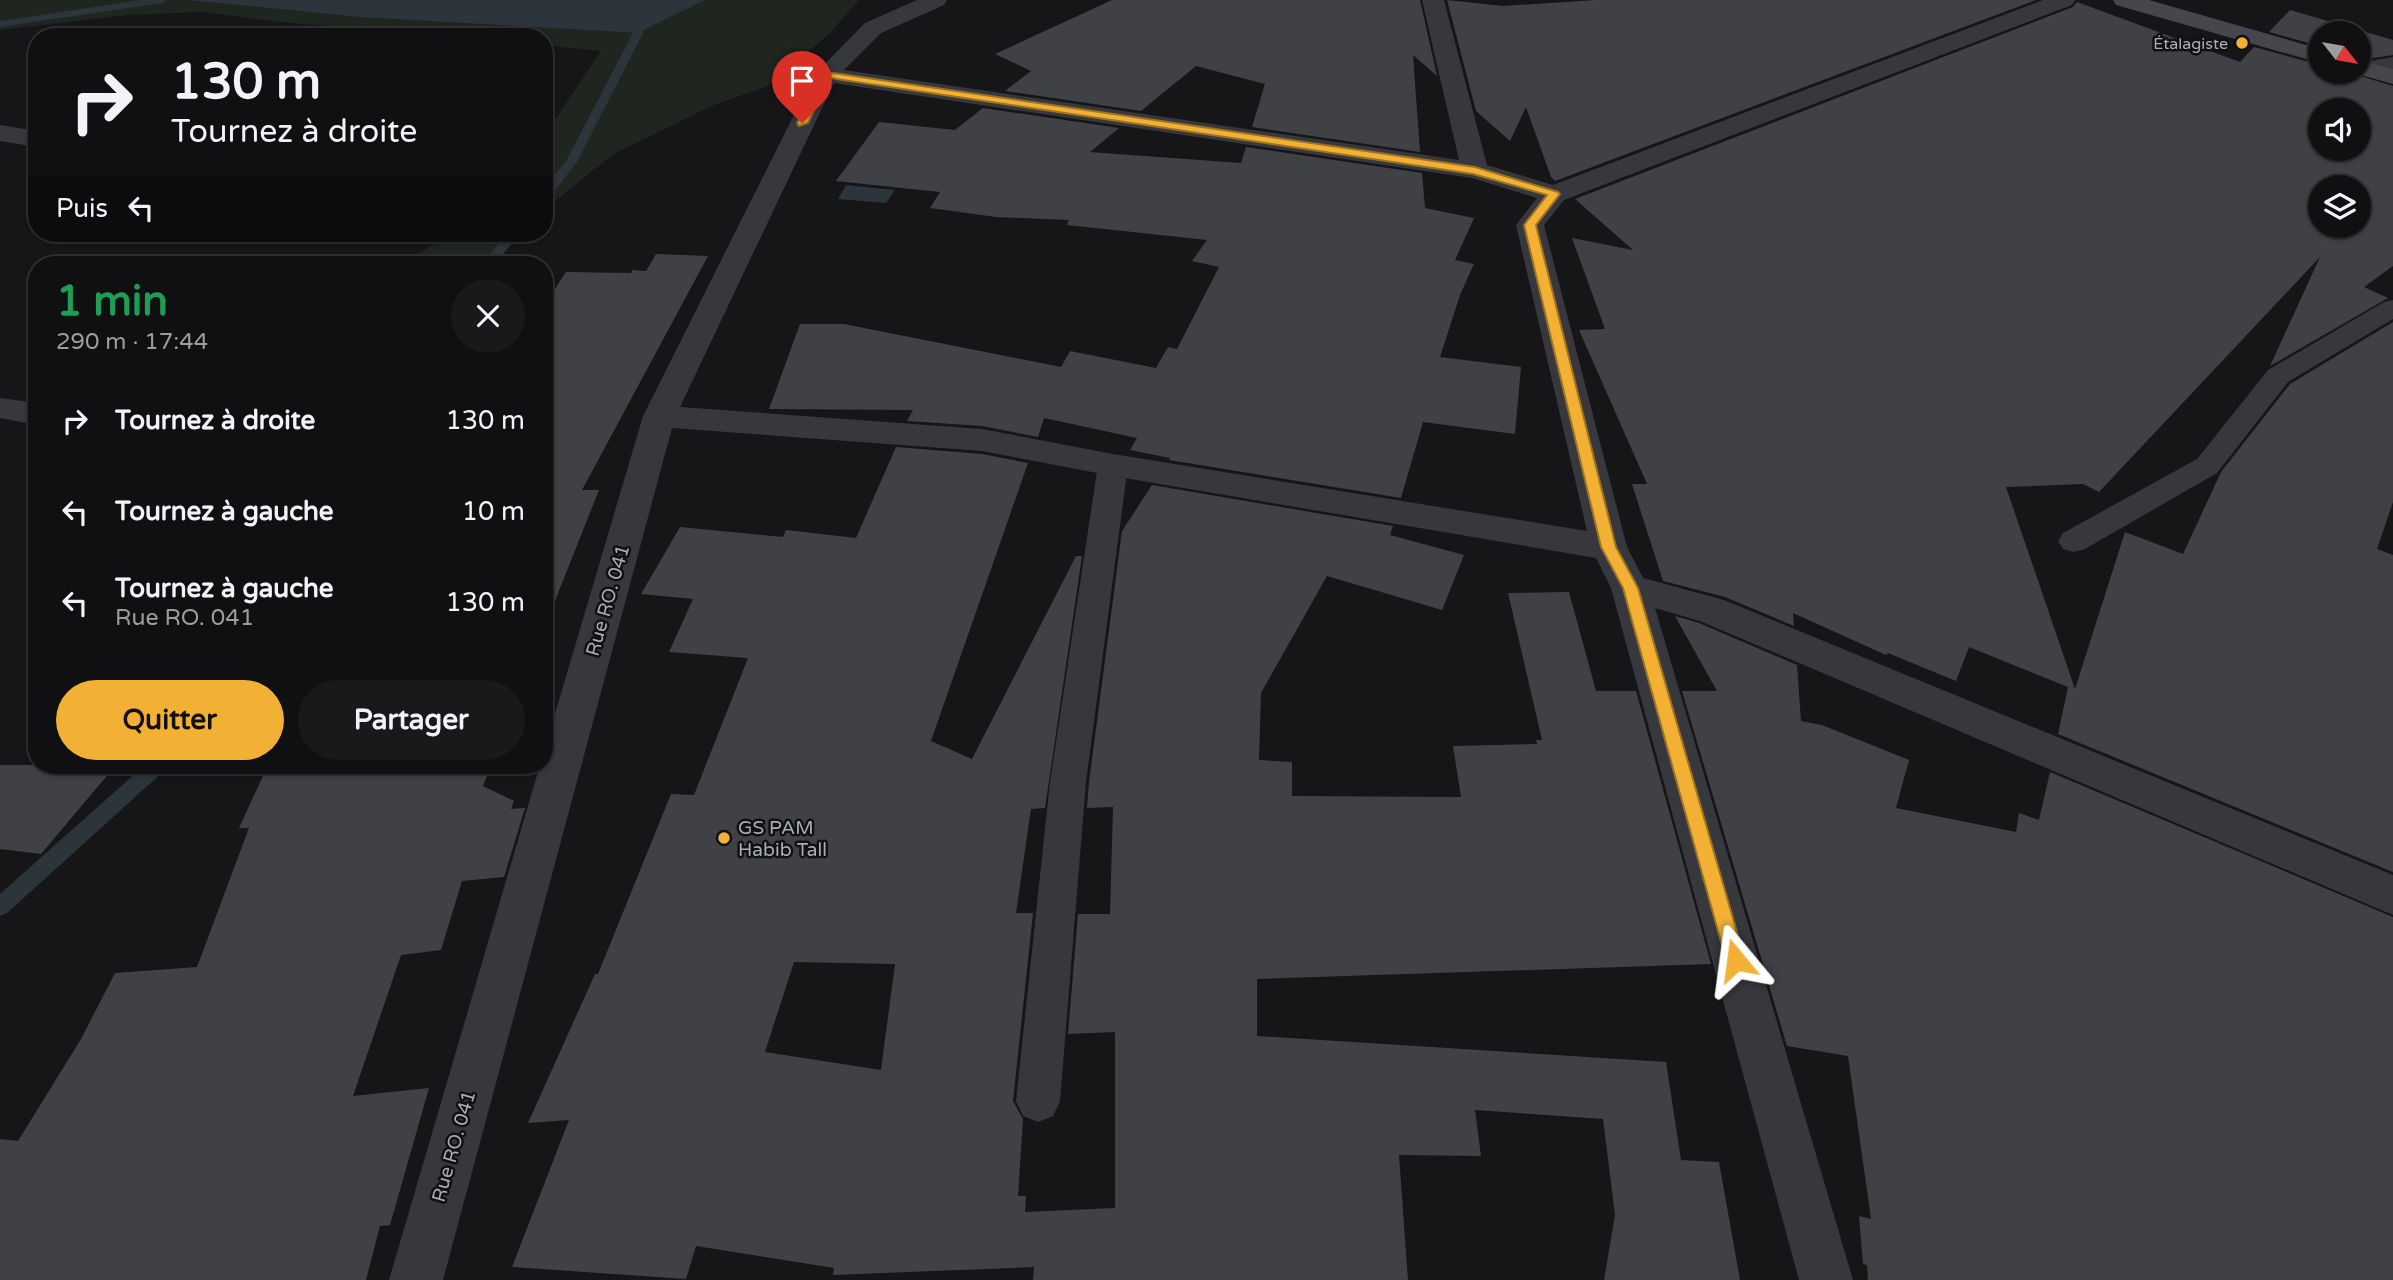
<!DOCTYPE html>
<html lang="fr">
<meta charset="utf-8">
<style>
:root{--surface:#101012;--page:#19191b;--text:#f1f3f6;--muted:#9c9d9f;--line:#303032;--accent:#f2b134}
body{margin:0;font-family:"Varela Round",sans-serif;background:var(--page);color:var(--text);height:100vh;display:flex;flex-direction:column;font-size:26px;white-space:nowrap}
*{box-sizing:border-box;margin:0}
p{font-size:23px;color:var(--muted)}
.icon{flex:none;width:38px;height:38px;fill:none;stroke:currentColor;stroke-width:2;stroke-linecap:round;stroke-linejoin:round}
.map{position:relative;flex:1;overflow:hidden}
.drawer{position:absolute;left:28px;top:256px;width:525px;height:518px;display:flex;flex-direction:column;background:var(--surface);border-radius:28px;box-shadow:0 2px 5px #0004,0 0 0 2px var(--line)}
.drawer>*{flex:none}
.hud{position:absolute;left:28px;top:28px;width:525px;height:214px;border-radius:28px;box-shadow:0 2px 5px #0004,0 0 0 2px var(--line);background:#101012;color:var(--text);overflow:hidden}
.needle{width:46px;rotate:121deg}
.tools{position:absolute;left:2308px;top:21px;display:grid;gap:14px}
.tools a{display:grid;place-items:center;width:63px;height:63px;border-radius:50%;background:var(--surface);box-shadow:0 2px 5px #0004,0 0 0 2px var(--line);font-size:35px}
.pin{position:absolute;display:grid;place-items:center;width:60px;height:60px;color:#fff;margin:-72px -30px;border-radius:50% 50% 50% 0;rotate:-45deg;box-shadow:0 0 7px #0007}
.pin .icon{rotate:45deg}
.me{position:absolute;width:77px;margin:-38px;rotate:344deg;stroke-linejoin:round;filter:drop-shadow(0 0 5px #0008)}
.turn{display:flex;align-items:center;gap:24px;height:147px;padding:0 28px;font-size:32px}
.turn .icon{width:91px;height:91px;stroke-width:2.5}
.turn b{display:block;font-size:49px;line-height:60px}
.then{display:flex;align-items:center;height:66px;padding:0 28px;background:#0003;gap:14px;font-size:26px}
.round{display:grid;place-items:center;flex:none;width:74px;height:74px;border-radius:37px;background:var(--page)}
.overview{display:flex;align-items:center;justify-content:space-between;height:119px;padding:0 28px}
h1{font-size:42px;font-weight:800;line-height:52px;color:#1e9e55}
.action{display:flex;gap:14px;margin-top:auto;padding:14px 28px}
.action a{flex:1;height:80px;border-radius:42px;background:var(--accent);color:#111;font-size:28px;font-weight:800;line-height:80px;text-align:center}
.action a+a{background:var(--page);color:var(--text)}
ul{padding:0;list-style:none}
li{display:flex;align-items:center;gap:21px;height:91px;padding:0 28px}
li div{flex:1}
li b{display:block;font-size:26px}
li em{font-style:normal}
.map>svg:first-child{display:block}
.green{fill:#1e261f}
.water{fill:#2c353c}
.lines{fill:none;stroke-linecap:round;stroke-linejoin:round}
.stream{fill:#2c353c;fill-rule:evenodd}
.building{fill:#404145;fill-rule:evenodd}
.lane{fill:#37383d;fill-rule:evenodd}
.street{fill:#37383d;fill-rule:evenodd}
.secondary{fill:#45474d;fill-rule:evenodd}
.route{fill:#f2b134;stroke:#9d7322;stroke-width:2}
.poi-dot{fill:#f2b134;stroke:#111113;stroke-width:2.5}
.labels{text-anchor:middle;stroke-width:5;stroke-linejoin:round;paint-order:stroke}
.far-poi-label{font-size:16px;fill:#a8adb8;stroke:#111113;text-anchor:end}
.street-label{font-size:19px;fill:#a8adb8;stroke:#111113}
.poi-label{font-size:19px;fill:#a8adb8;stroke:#111113;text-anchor:start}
</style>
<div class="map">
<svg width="2393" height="1280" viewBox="0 0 2393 1280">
<rect width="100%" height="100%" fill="#161618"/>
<g class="green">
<polygon points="0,0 187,0 359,17 638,33 705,0 859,0 829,34 768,86 711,106 612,155 544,210 544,136 601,51 544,45 544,37 459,37 279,22 201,12 128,15 0,30"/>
<polygon points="451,233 521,233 491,264 403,264"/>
</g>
<g class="water">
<polygon points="187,0 705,0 638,33 359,17"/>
<polygon points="846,185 895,190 886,203 838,199"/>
</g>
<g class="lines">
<g class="stream">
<polygon points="141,0 167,0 162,3 0,27 0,21"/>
<polygon points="638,0 648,0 644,12 643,33 577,162 548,199 544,200 544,188 566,161 633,33 634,12"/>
<polygon points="507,233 520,233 495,264 482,264"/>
<polygon points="145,765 167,765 165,770 7,913 0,916 0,894"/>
</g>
</g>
<g class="building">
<polygon points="1112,0 1420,0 1437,76 1413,55 1420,152 1252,127 1265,84 1196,66 1141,111 1005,91 1031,71 995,54"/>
<polygon points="1447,0 1503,6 1595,0 2036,0 1555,181 1551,177 1526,107 1510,141 1476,111"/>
<path d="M2077,2L2240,62L2254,47L2320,65V72H2347L2393,86V266L2364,287L2388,298L2270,366L2320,257L2099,492L2083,484L2006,487L2075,689L2125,532L2183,554L2221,472L2290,384L2393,322V502L2377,549L2393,555V872L2058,734L2068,687L1969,647L1956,681L1888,653L1886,655L1793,613L1794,626L1725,597L1663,581L1632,484H1647L1579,330L1605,329L1572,238L1633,250L1575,199L2073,7ZM2320,110H2359V149H2320ZM2320,187H2359V226H2320Z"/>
<polygon points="2290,10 2393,40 2393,55 2366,59 2359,58 2359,33 2320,33 2320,46 2269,32"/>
<polygon points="983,108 1119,128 1090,152 1241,163 1246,147 1422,173 1425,208 1474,218 1455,260 1474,264 1460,295 1440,357 1521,367 1515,434 1423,422 1401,498 1169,460 1170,458 1130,450 1137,438 1044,418 1038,437 982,426 907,421 913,410 769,409 800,324 844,324 1061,367 1070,351 1156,368 1168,347 1177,349 1219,267 1192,261 1207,240 1067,225 1069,220 996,217 930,208 940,192 836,181 879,122 955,130"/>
<polygon points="656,254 708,256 582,490 599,490 547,621 544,621 544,306 566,272 631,273 632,270 646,271"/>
<path d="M896,447L982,454L1028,463L931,741L972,759L1076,556H1082L1045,808L1031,809L1016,913H1033L1013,1101L1023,1119L1018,1196H1026L1025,1212L1115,1208V1032L1068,1034L1078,914H1110L1113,807L1087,808L1089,782L1122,531L1152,485L1393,526L1390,535L1464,555L1442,610L1327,576L1261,693L1259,760L1292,762V796L1461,797L1453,746L1537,744L1536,740H1542L1508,593L1569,592L1596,691H1636L1711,964L1257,979V1036L1666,1062L1681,1160L1719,1162L1740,1280H1604L1615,1215L1603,1119L1475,1110L1481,1156L1399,1155L1408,1280H1033L1034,1267L833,1275L834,1268L696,1246L686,1279L512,1267L569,1120L528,1123L595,974H598L671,794L694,795L748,658L669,652L693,599L641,594L680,527L783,537L786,530L856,538ZM794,962L895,964L881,1070L765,1052Z"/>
<polygon points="1675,616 1699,623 1797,665 1801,721 1822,725 1909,760 1896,808 2016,832 2019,813 2039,820 2050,772 2393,917 2393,1280 1868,1280 1867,1265 1863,1264 1859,1216 1871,1219 1848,1056 1787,1046 1682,691 1717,691"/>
<polygon points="0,765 116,765 41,854 0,849"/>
<polygon points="268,765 491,765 483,786 514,801 511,809 525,808 504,877 462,881 441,950 401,955 353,1096 429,1088 390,1225 380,1226 366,1280 0,1280 0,1139 18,1141 81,1039 115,973 197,967 249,828 239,828"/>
</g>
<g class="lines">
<g class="lane">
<polygon points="2393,300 2393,319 2288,382 2217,473 2085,549 2074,552 2063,549 2058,541 2063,533 2197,459 2268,370 2384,302"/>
<polygon points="1113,455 1123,458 1128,465 1086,782 1060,1101 1053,1116 1038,1122 1023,1116 1016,1101 1050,782 1098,465 1103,458"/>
</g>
<g class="street">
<path d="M917,0H947L944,5L881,33L844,70L1459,160L1422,0H1444L1487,165L1553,185L2043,0H2075L2072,5L1564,200L1544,225L1627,547L1643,578L1724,600L2393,875V915L1700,621L1655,608L1853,1280H1799L1611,588L1596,558L1113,476L982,451L672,428L443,1280H389L540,765H544V751L643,416L814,75L865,23ZM834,83L1472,178L1537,198L1516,225L1587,531L1113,454L982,429L680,407Z"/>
<polygon points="2393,57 2393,71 2366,76 2356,72 2359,72 2359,63"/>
<polygon points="0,125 37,131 37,147 0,141"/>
<polygon points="0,398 37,403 37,425 0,418"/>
</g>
<g class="secondary">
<polygon points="2113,0 2149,0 2320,49 2320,63 2116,5"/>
<polygon points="2359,60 2393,69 2393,84 2350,72 2359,72"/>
</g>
</g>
<polygon class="route" points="826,72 1475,167 1558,192 1560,194 1536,225 1616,547 1638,588 1745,960 1742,967 1736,969 1729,967 1726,960 1623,588 1601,547 1524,225 1547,195 1473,174 830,78 808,123 799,126 797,123 821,75"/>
<g class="poi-dot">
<circle cx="2242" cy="43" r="7"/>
<circle cx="724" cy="838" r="7"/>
</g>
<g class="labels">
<g class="far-poi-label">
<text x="2228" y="49">Étalagiste</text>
</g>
<g class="street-label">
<text transform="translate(607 600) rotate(-74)" y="7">Rue RO. 041</text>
<text transform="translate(453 1146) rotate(-74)" y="7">Rue RO. 041</text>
</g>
<g class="poi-label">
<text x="738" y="834">GS PAM<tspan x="738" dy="22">Habib Tall</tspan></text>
</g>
</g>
</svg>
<div class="tools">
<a><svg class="needle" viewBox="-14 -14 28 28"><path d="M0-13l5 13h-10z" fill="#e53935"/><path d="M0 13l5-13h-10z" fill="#9c9d9f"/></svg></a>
<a><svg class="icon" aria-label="sound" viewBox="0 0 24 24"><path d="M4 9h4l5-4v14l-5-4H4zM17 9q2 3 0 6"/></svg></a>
<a><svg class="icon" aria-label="layers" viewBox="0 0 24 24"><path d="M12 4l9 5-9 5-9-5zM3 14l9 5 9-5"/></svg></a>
</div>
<div class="pin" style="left:802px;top:123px;background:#d93025"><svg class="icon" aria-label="arrive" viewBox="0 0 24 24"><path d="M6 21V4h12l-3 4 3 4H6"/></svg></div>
<svg class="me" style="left:1736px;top:960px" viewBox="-20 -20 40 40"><path d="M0-17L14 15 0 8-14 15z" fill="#f2b134" stroke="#fff" stroke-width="4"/></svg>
<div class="hud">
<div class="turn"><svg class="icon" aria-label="right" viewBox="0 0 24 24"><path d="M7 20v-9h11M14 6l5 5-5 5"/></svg><div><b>130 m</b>Tournez à droite</div></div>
<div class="then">Puis<svg class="icon" aria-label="left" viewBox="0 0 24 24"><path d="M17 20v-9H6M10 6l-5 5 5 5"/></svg></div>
</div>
<section class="drawer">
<div class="overview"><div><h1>1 min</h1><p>290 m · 17:44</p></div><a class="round"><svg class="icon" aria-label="close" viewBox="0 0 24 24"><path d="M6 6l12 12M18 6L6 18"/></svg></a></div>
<ul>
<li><svg class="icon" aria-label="right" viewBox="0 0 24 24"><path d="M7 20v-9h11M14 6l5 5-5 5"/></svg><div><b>Tournez à droite</b></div><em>130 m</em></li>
<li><svg class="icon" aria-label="left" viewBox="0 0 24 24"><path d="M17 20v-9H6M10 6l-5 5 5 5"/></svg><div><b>Tournez à gauche</b></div><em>10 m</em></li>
<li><svg class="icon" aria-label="left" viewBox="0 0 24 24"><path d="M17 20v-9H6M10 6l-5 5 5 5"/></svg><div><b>Tournez à gauche</b><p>Rue RO. 041</p></div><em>130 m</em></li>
</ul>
<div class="action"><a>Quitter</a><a>Partager</a></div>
</section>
</div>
